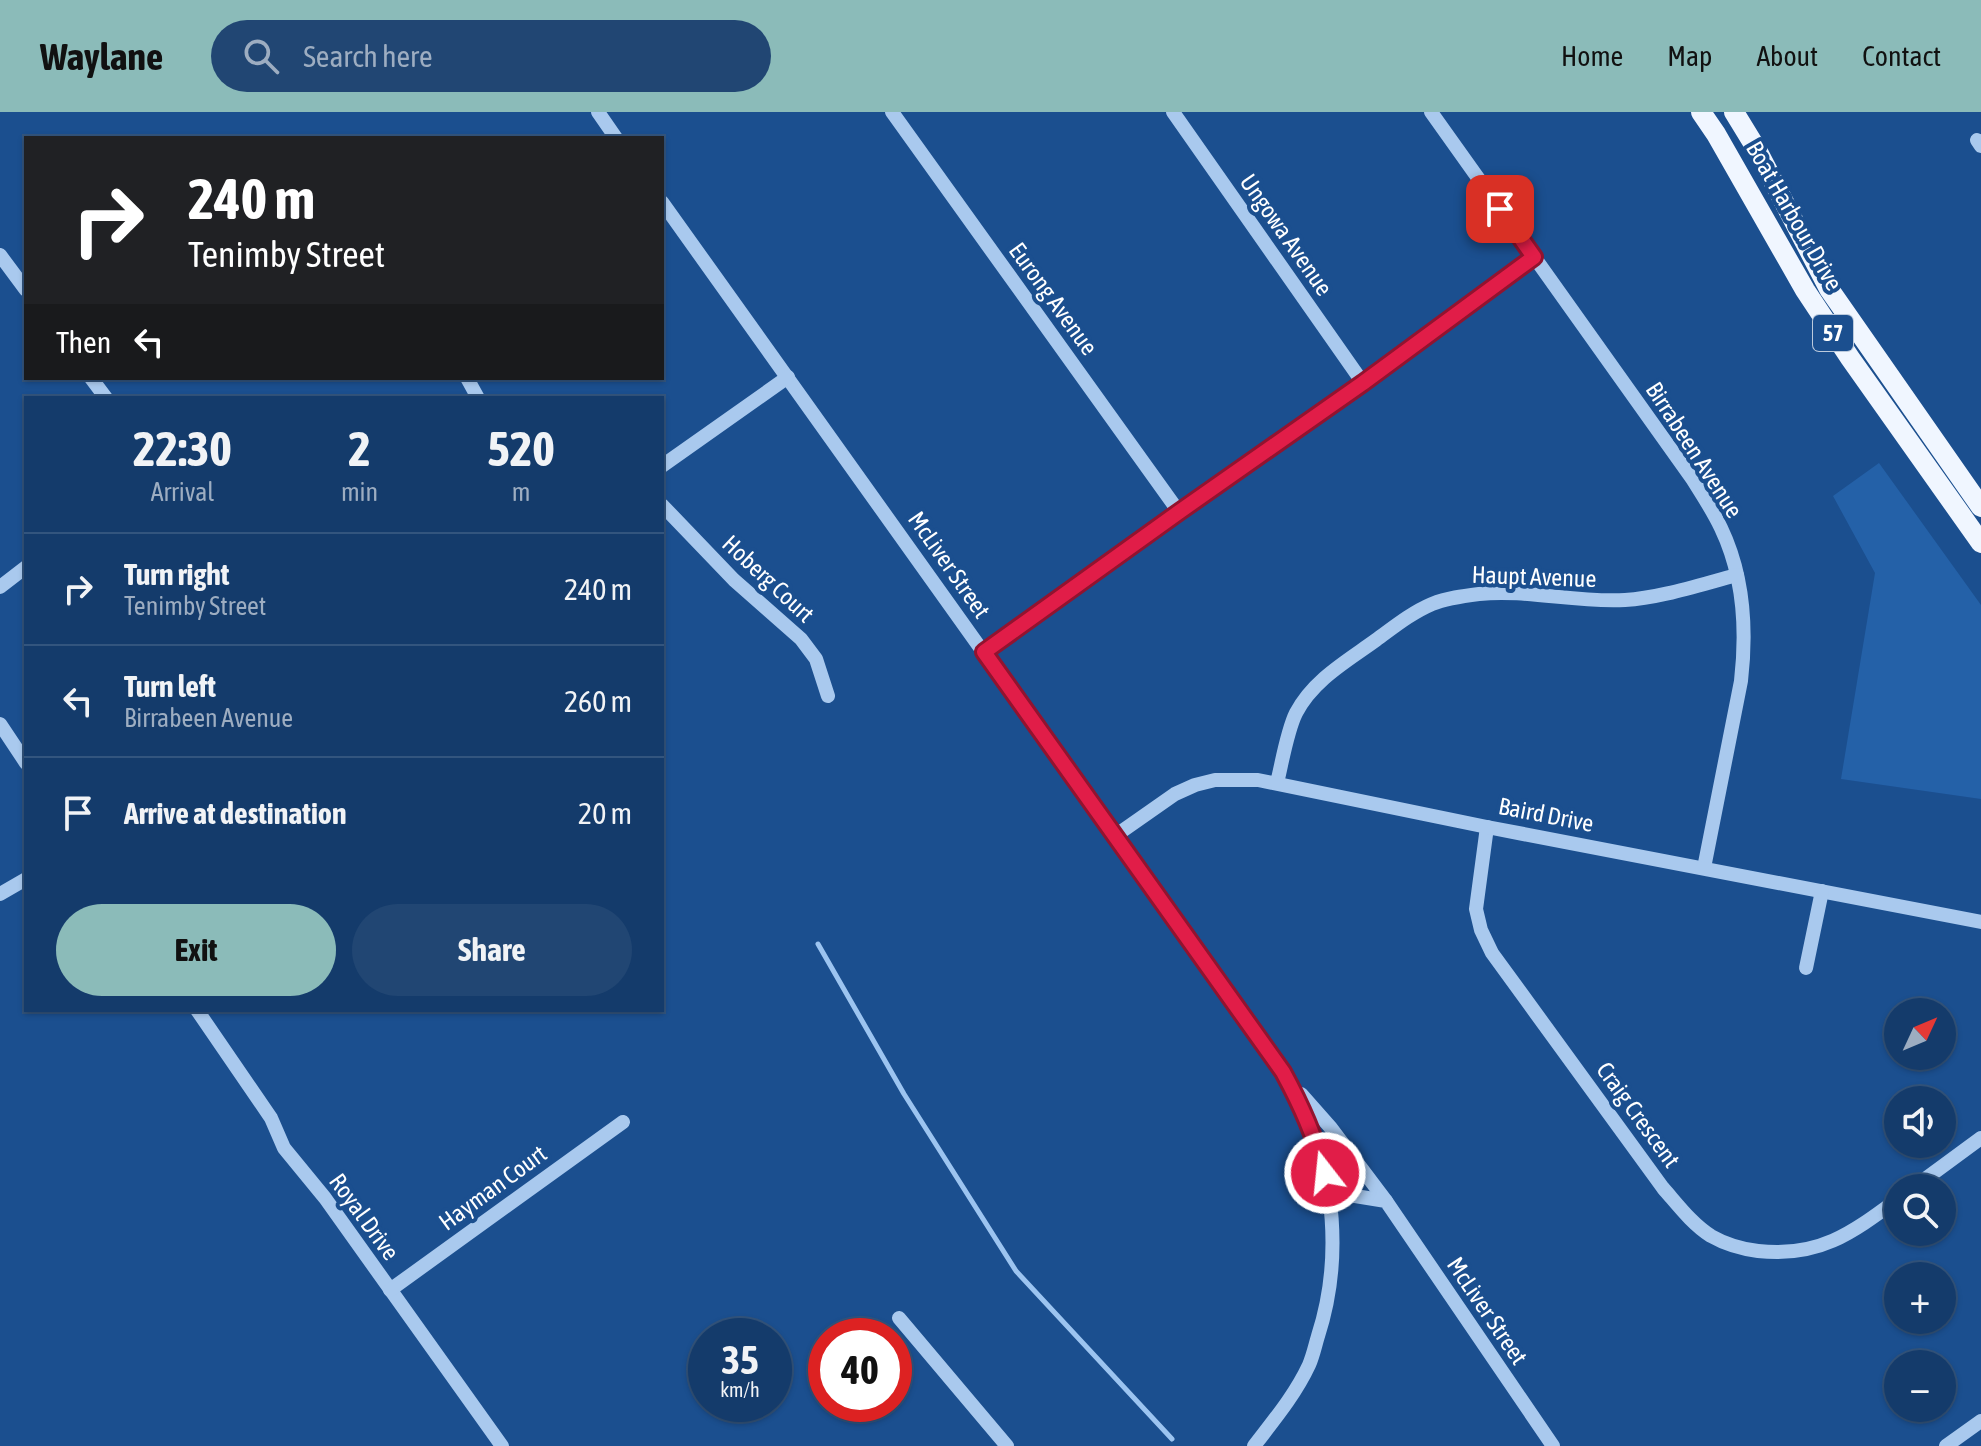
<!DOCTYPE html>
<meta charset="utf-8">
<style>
:root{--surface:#143b6b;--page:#214673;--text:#f1f3f6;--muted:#9dadc1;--line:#33557e;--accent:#8bbbb9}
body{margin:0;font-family:"Asap Condensed",sans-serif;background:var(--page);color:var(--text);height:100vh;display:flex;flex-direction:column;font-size:30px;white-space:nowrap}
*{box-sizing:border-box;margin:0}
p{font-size:26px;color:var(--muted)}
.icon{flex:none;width:44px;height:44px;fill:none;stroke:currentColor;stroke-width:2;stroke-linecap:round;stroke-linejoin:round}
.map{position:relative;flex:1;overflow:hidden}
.panel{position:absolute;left:24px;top:284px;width:640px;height:616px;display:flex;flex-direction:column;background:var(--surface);border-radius:0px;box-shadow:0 2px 6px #0004,0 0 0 2px var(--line)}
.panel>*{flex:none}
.hud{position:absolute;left:24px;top:24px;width:640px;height:244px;border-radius:0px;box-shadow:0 2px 6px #0004,0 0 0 2px var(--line);background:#202124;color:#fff;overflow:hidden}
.needle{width:52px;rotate:46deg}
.fabs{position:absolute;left:1884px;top:886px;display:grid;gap:16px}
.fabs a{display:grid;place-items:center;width:72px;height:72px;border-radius:50%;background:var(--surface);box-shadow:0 2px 6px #0004,0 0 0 2px var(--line);font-size:40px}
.speed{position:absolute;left:688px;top:1206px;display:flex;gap:16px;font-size:40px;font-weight:700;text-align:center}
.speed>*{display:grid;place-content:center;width:104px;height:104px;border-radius:50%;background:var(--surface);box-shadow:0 2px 6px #0004,0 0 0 2px var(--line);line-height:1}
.speed small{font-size:20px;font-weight:400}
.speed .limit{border:12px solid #d22;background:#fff;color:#111}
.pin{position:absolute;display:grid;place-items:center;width:68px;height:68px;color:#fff;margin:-34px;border-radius:16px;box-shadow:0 4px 12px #0006}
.me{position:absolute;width:88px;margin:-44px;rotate:344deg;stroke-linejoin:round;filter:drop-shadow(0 0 6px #0008)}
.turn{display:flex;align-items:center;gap:28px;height:168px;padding:0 32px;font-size:36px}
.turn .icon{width:104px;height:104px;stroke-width:2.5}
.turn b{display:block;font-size:56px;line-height:68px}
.then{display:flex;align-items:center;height:76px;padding:0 32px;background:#0003;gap:16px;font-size:30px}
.eta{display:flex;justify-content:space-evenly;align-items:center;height:136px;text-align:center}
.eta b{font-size:48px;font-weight:700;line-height:56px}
.cta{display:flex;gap:16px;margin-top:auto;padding:16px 32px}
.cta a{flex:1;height:92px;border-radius:48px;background:var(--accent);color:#111;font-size:32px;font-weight:700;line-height:92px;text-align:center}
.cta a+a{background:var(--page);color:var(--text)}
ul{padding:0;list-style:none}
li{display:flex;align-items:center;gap:24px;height:112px;padding:0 32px;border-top:2px solid var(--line)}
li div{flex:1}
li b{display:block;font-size:30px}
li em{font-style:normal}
header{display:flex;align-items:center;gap:48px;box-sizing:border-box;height:112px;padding:0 40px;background:var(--accent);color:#111}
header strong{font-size:38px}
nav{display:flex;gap:44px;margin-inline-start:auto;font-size:28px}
.search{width:560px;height:72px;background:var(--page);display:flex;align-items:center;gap:20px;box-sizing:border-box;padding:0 28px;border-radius:44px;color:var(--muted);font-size:30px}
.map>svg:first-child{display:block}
.green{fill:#2461a8}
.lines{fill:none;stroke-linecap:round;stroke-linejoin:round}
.stream{stroke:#9cc4f0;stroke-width:5}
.minor{stroke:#a9c9ee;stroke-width:14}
.major{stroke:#f0f6ff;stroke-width:20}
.route-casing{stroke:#92132f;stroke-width:20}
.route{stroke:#e11d48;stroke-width:14}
.labels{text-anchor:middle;stroke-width:8;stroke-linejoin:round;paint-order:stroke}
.shield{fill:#1b4f8f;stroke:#bbcadd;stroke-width:2}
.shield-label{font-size:22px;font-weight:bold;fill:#fff}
.street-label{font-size:24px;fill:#fff;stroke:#1b4f8f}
</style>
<header>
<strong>Waylane</strong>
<div class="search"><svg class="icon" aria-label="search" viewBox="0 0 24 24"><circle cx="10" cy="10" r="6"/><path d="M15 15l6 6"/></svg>Search here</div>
<nav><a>Home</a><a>Map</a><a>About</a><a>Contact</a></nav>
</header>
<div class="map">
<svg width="1981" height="1334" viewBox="0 0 1981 1334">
<rect width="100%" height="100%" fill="#1b4f8f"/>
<polygon class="green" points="1879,351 1981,493 1981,687 1841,667 1875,461 1833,384"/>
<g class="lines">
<polyline class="stream" points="818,832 904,982 1016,1159 1172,1327"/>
<g class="minor">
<polyline points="598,0 616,26"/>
<polyline points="892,0 1179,400"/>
<polyline points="1173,0 1363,271"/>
<path d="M1431,0L1693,368C1703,384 1713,399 1721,416C1744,464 1747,517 1741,569L1704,756"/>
<polyline points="1977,28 1981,34"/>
<path d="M662,90L1283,960C1289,971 1295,981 1301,992C1336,1062 1342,1150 1318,1224C1315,1234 1313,1244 1309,1253C1295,1283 1274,1308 1254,1334"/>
<polyline points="0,143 26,178"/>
<polyline points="91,266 106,286"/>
<polyline points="467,266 478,286"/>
<polyline points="662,354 788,265"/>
<polyline points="662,393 734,468 801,527 816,547 828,584"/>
<polyline points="0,475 26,455"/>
<polyline points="984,540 1179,400 1363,271 1534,145"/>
<polyline points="0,612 26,651"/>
<path d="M1277,671C1282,651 1287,619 1296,601C1313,568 1347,549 1376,528C1394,515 1411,501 1432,492C1447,486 1463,484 1479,482C1527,477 1576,491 1625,488C1660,486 1702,472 1737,463"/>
<path d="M1487,715L1476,797L1481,818L1492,841L1663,1076C1678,1093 1692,1112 1711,1124C1725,1132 1742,1137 1758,1139C1819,1146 1852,1121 1898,1087"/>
<polyline points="1115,724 1175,682 1195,673 1215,668 1258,668 1487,715 1981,810"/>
<polyline points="0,782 26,767"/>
<polyline points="1806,856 1822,779"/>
<polyline points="197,898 271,1006 284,1036 325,1086 502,1334"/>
<polyline points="1301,982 1331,1016 1386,1089"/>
<polyline points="1913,1076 1981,1026"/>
<polyline points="1329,1083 1349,1083 1386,1089 1553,1334"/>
<polyline points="390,1178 623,1010"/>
<polyline points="899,1206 1007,1334"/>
<polyline points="1946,1334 1981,1309"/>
</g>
<g class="major">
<polyline points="1701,0 1716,22 1805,178 1850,246 1981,431"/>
<polyline points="1734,0 1756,36 1829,177 1981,395"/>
</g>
</g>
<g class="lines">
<defs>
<path id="route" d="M1325,1061C1314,1023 1302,995 1283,960L984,540L1179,400L1363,271L1534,145L1500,97"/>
</defs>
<use href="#route" class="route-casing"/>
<use href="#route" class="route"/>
</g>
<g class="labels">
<rect class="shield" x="1813" y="203" width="40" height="36" rx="6"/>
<g class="shield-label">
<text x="1833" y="229">57</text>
</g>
<g class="street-label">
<text transform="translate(1794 104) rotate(60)" y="8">Boat Harbour Drive</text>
<text transform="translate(1286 123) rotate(55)" y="8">Ungowa Avenue</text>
<text transform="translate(1053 187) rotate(54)" y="8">Eurong Avenue</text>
<text transform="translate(1694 338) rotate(57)" y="8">Birrabeen Avenue</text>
<text transform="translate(949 453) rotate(55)" y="8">McLiver Street</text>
<text transform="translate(1534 465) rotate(2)" y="8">Haupt Avenue</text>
<text transform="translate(768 467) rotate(43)" y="8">Hoberg Court</text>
<text transform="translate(1546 703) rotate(11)" y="8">Baird Drive</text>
<text transform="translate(1638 1003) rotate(54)" y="8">Craig Crescent</text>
<text transform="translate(493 1076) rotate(-36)" y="8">Hayman Court</text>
<text transform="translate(364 1105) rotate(54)" y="8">Royal Drive</text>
<text transform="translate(1487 1199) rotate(56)" y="8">McLiver Street</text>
</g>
</g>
</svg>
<div class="fabs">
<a><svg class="needle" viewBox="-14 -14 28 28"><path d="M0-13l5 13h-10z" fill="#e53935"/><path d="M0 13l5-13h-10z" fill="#9dadc1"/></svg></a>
<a><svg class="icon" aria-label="sound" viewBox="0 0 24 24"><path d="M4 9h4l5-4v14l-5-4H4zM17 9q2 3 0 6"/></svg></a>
<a><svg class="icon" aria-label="search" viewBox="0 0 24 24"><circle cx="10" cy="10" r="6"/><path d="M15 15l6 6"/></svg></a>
<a>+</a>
<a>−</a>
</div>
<div class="speed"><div>35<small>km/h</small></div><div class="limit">40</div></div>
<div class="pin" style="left:1500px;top:97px;background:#d93025"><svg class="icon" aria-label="arrive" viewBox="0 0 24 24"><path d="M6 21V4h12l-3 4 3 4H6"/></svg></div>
<svg class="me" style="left:1325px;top:1061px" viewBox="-20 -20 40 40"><circle r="17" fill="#e11d48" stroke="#fff" stroke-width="3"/><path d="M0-11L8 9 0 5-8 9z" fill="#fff"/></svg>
<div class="hud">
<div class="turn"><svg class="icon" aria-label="right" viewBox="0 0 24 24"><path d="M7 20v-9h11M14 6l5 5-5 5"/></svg><div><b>240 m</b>Tenimby Street</div></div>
<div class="then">Then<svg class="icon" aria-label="left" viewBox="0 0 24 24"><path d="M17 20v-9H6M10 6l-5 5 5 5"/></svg></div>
</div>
<section class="panel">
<div class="eta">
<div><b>22:30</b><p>Arrival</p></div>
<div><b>2</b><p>min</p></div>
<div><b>520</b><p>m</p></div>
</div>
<ul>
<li><svg class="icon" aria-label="right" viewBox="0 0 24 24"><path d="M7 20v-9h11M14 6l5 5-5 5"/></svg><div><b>Turn right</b><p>Tenimby Street</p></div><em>240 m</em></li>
<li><svg class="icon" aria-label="left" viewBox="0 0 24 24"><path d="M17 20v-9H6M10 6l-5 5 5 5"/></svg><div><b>Turn left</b><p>Birrabeen Avenue</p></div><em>260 m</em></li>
<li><svg class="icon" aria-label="arrive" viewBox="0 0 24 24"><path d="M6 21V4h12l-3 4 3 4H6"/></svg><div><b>Arrive at destination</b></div><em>20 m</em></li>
</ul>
<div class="cta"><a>Exit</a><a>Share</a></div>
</section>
</div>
